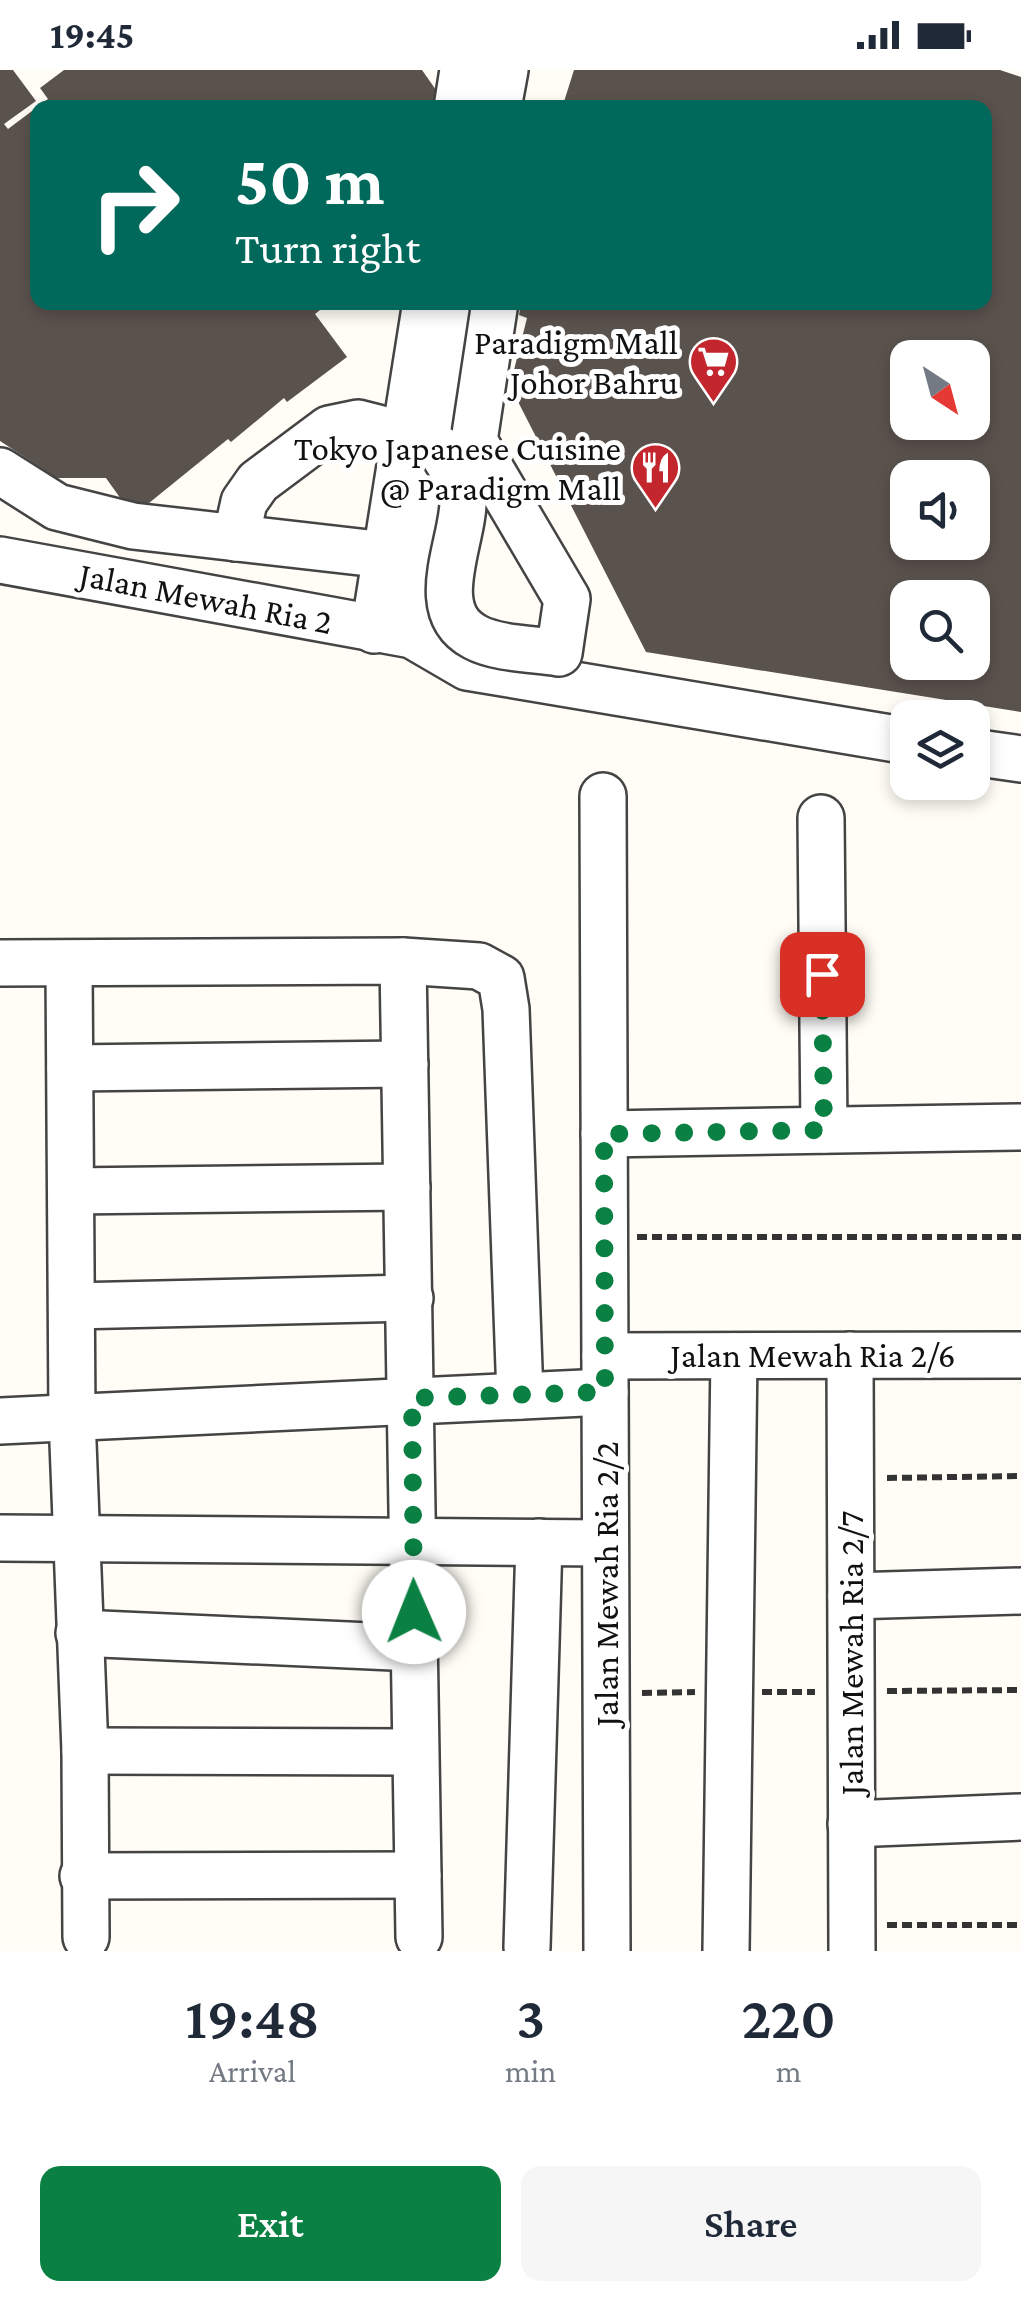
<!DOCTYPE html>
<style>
:root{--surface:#fff;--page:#f6f6f7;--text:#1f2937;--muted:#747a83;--accent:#0b8043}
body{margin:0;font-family:"Crimson Pro",serif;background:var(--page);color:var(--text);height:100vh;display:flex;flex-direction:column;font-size:38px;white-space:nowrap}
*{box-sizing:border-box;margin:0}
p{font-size:32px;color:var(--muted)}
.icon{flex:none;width:55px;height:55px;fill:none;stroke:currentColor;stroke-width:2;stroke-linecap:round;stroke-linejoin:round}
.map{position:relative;height:1881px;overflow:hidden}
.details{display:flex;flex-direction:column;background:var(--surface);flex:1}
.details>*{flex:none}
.banner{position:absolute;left:30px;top:30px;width:962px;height:210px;border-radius:20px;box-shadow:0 5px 15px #0003;background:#00695c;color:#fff;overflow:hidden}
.needle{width:65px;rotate:144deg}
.fabs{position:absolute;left:890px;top:270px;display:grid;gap:20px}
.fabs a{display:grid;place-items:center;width:100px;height:100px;border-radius:20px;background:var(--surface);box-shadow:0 5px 15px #0003;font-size:50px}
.pin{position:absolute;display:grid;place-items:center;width:85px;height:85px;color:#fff;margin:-42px;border-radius:20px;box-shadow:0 5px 15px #0006}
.me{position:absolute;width:110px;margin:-55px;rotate:359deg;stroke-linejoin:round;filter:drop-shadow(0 0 8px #0008)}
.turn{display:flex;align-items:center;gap:35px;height:210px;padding:0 40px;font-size:45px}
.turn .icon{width:130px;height:130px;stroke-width:2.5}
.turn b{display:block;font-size:70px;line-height:85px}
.eta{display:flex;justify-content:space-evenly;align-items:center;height:170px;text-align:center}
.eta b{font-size:60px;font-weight:600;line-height:70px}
.action{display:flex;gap:20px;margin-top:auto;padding:20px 40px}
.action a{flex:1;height:115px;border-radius:20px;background:var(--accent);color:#fff;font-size:40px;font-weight:600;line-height:115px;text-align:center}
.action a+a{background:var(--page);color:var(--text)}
.status{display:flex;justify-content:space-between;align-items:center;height:70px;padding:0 50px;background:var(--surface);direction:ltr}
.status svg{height:28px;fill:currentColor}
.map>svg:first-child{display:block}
.building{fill:#5a524d;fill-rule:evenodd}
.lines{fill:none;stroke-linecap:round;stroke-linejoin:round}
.minor-casing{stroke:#444;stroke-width:50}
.path{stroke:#333;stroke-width:6;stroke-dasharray:10 5;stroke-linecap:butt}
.minor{stroke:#fff;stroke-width:45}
.minor-bridge-casing{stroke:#444;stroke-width:50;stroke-linecap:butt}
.minor-bridge{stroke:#fff;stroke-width:45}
.route{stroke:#0b8043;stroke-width:18;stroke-dasharray:0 32.4}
.labels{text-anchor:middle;stroke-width:10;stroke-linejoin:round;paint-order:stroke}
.poi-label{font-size:35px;fill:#111;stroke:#fff;text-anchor:end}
.street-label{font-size:35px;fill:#111;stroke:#fff}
</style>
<div class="status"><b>19:45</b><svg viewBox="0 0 49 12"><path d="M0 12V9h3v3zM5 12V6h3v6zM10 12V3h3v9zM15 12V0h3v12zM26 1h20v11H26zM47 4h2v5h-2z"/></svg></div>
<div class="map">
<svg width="1021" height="1881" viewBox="0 0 1021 1881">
<rect width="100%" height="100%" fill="#fffdf5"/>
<g class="building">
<polygon points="0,0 13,0 36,31 4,54 8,59 48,29 40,18 64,0 422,0 436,20 432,38 38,38 38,232 330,232 315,244 347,287 287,332 284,328 231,372 228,369 133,446 106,408 57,408 0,371"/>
<path d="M574,0H1000L1021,7V642L646,582L510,316L527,248L519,245L521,232H985V38H562ZM908,288H972V352H908ZM908,408H972V472H908ZM908,528H972V592H908Z"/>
</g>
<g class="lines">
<defs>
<g id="minor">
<polyline points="457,38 463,0"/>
<polyline points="498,38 505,0"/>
<polyline points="0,401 57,437 133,456 386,485"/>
<polyline points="236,468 244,432 258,412 329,359 358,353 405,365"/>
<polyline points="0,490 412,565 467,597 908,671"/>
<polyline points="374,560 426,232"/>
<polyline points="412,565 465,232"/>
<polyline points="972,682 1021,689"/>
<polyline points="603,726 607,1881"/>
<polyline points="821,748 824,1060"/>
<polyline points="403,891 419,1867"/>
<polyline points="0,893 403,891 479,896 501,908 506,939 520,1326"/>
<polyline points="69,896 72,1347 85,1681 86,1867"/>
<polyline points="70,998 405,994"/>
<polyline points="604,1064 1021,1057"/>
<polyline points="71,1121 407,1117"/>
<polyline points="72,1236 410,1228"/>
<polyline points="850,1285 852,1881"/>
<polyline points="605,1286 1021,1285"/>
<polyline points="0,1351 605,1322"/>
<polyline points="0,1468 605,1473"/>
<polyline points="851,1526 1021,1521"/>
<polyline points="79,1563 415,1578"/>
<polyline points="85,1681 415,1682"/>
<polyline points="851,1754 1021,1747"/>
<polyline points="83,1806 418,1805"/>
<polyline points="527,1877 539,1472"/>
<polyline points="726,1881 734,1286"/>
</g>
</defs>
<use href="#minor" class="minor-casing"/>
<g class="path">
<polyline points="637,1167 1021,1167"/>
<polyline points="887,1408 1021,1406"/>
<polyline points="887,1621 1021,1620"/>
<polyline points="762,1622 815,1622"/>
<polyline points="642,1623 695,1622"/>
<polyline points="887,1855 1021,1855"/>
</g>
<use href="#minor" class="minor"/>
<defs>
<path id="minor-bridge" d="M440,379C449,394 462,410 463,428C465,469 424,540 475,567C497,579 535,579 559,583L567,529L474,371L495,232"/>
</defs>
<use href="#minor-bridge" class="minor-bridge-casing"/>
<use href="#minor-bridge" class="minor-bridge"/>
</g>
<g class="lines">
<polyline class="route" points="414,1542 412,1328 605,1322 604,1064 824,1060 822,904"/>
</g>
<defs>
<symbol id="supermarket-pin" viewBox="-11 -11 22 30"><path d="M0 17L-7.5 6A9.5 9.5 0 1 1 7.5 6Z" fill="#c4262e" stroke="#fff"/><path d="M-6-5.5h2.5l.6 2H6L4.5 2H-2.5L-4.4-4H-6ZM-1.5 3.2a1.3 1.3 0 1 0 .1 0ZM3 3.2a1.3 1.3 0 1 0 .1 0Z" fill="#fff"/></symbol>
<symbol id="restaurant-pin" viewBox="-11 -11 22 30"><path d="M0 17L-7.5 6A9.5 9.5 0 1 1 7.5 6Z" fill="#c4262e" stroke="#fff"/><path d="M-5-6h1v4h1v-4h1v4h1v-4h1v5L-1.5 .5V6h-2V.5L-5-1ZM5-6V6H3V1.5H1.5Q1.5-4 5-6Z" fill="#fff"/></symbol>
</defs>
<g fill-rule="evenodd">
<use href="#supermarket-pin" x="686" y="264" width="55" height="75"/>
<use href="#restaurant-pin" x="628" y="370" width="55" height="75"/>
</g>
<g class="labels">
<g class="poi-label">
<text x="678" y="284">Paradigm Mall<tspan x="678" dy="40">Johor Bahru</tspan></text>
<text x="621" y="390">Tokyo Japanese Cuisine<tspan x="621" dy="40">@ Paradigm Mall</tspan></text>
</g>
<g class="street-label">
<text transform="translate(206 528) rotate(11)" y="12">Jalan Mewah Ria 2</text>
<text x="813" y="1297">Jalan Mewah Ria 2/6</text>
<text transform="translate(606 1514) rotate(-90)" y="12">Jalan Mewah Ria 2/2</text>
<text transform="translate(851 1583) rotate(-90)" y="12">Jalan Mewah Ria 2/7</text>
</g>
</g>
</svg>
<div class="fabs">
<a><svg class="needle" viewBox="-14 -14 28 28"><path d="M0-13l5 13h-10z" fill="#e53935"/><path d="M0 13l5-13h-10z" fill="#747a83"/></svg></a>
<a><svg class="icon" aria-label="sound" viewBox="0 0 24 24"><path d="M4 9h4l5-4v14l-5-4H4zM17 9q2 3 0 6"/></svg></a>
<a><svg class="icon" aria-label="search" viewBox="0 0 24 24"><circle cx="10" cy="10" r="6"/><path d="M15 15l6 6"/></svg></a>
<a><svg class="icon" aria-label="layers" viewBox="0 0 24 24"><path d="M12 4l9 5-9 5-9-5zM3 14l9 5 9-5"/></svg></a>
</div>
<div class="pin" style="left:822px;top:904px;background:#d93025"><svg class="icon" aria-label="arrive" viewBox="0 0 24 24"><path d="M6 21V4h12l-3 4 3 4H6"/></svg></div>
<svg class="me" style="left:414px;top:1542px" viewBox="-20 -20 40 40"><circle r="19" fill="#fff"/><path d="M0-13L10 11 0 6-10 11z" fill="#0b8043"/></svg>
<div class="banner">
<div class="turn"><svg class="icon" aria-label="right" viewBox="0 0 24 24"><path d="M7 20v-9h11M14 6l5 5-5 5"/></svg><div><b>50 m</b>Turn right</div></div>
</div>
</div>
<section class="details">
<div class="eta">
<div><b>19:48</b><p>Arrival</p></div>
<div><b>3</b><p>min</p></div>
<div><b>220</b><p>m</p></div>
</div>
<div class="action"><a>Exit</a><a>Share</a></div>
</section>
